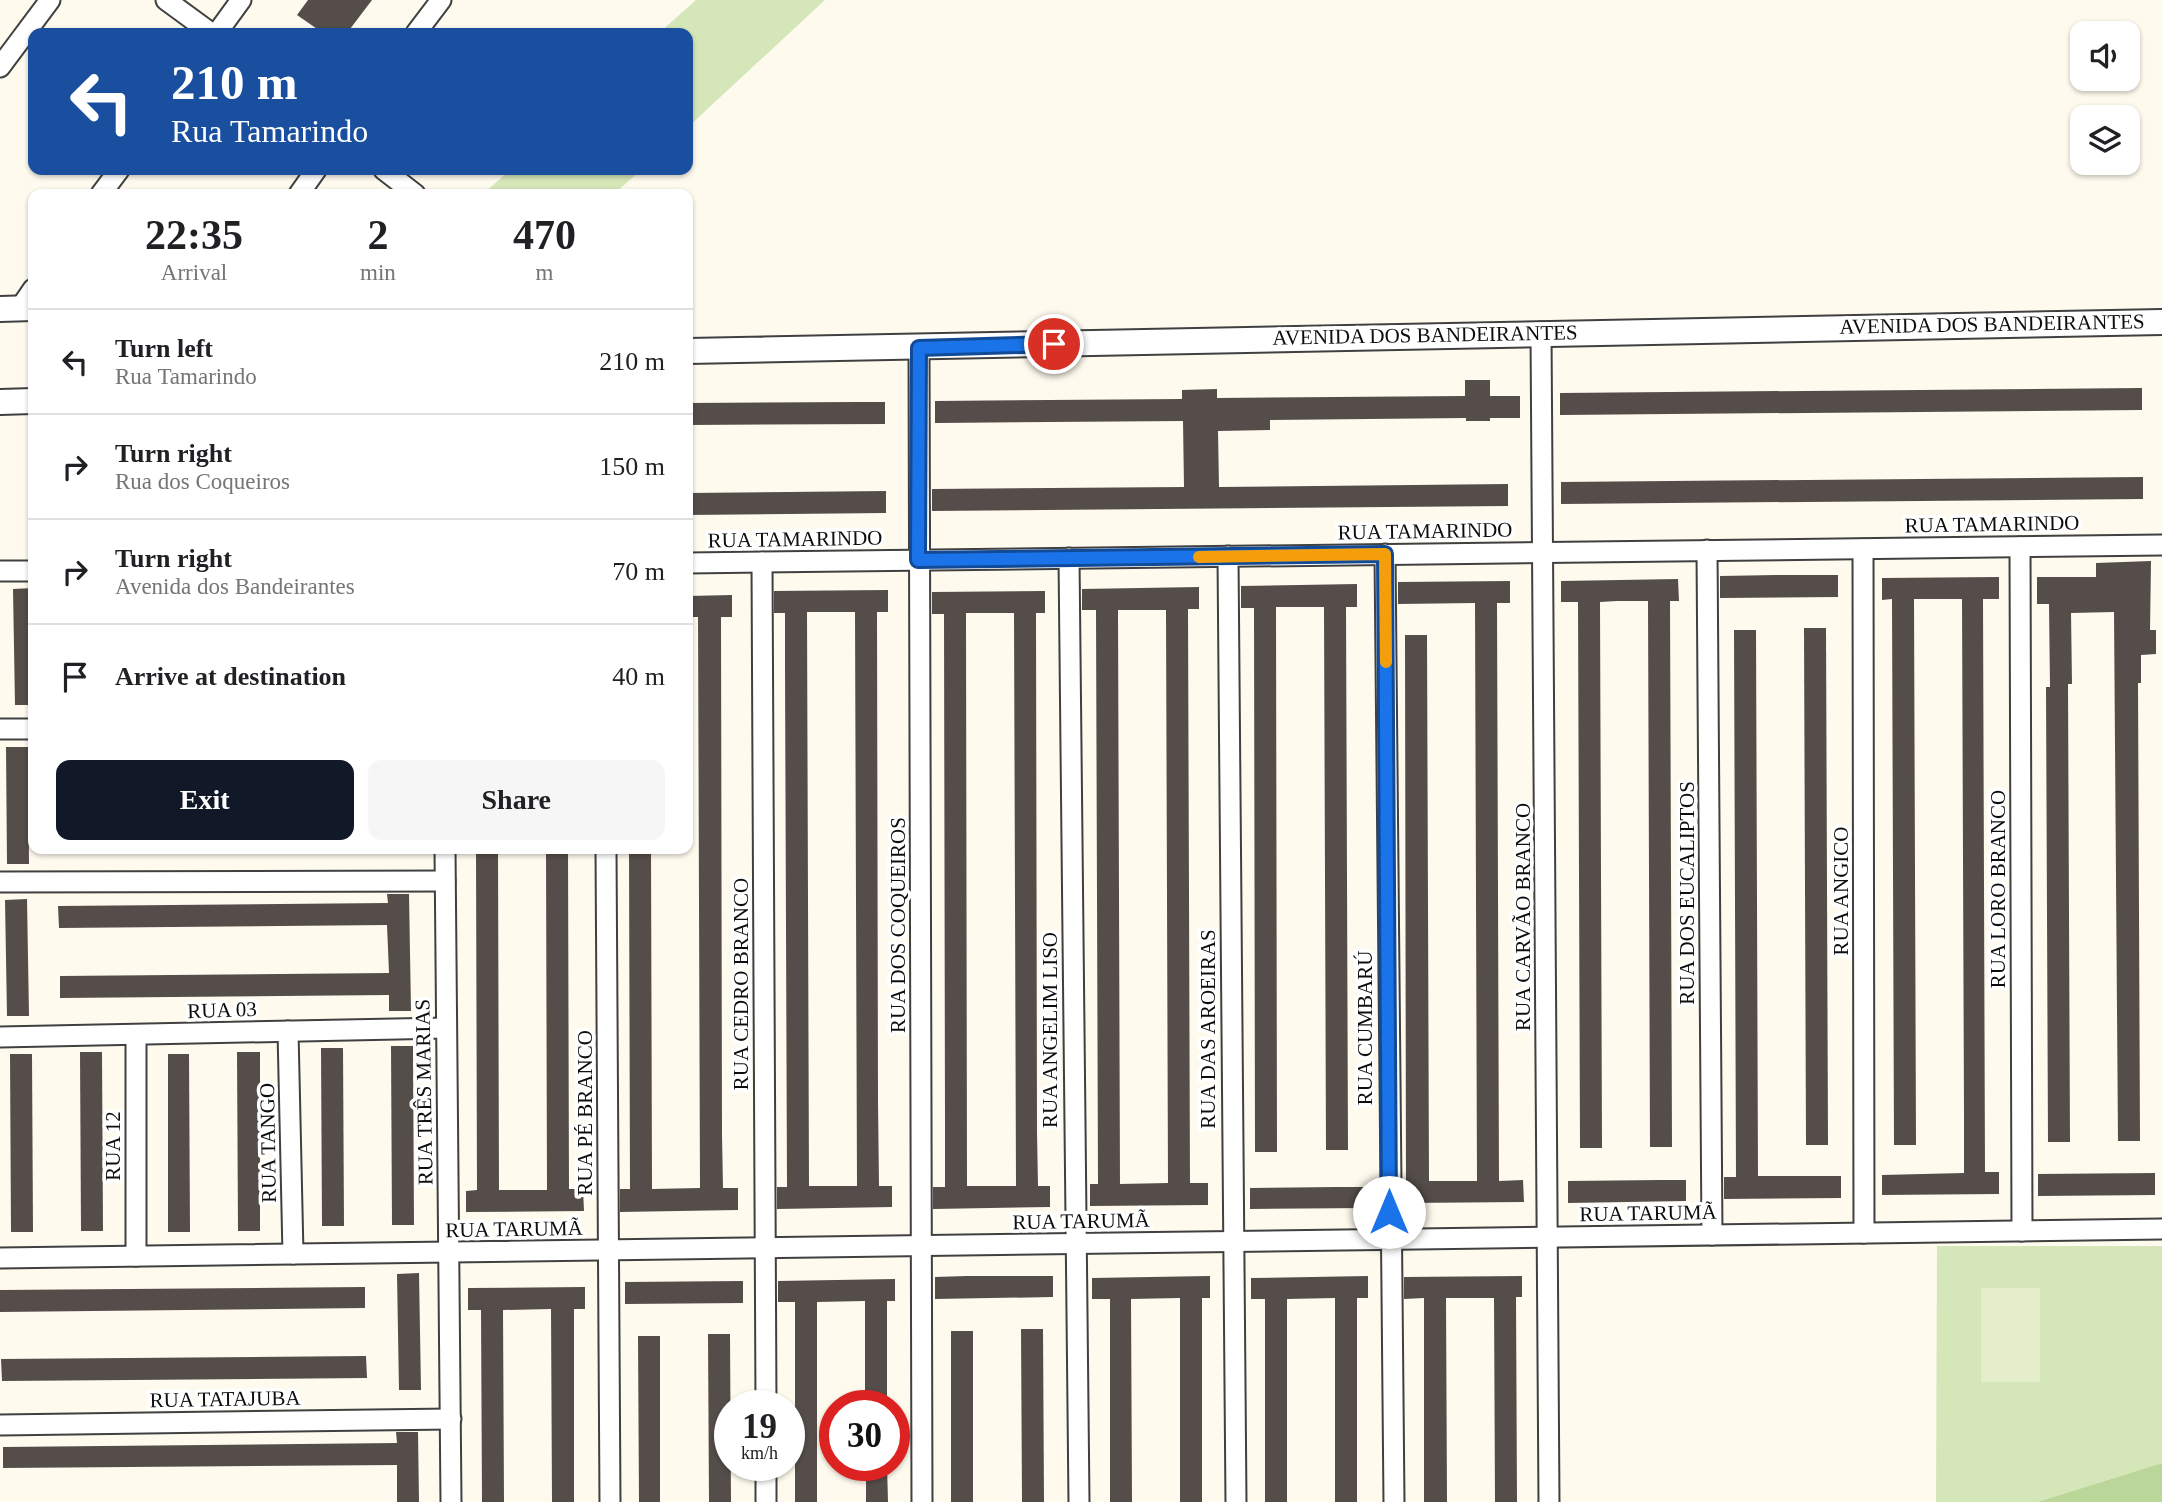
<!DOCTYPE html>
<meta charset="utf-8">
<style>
:root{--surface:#fff;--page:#f6f6f6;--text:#202124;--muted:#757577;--line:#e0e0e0;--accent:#111827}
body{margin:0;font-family:"Times New Roman",serif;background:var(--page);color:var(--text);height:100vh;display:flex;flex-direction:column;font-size:26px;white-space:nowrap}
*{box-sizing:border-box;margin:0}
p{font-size:23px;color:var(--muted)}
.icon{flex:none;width:38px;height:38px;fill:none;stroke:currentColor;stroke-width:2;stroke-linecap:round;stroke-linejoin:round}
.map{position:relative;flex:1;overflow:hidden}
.drawer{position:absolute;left:28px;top:189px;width:665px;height:665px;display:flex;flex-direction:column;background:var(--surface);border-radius:14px;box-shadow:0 2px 5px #0004}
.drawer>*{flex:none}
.banner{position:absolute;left:28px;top:28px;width:665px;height:147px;border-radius:14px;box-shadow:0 2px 5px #0004;background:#1a4fa0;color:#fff;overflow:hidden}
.buttons{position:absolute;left:2070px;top:21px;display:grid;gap:14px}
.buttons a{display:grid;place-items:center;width:70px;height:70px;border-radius:14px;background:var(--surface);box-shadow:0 2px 5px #0004;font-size:35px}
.speed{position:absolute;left:714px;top:1390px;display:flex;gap:14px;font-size:35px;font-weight:700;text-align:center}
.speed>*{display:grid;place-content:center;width:91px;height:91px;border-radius:50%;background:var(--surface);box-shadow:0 2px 5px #0004;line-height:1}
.speed small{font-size:18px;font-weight:400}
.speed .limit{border:10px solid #d22;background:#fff;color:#111}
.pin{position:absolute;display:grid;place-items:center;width:60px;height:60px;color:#fff;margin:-30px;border:4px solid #fff;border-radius:50%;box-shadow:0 2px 7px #0007}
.me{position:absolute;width:77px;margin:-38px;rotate:0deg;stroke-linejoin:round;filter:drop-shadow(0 0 5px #0008)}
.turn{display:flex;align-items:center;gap:24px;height:147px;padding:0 28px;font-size:32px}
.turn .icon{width:91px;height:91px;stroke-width:2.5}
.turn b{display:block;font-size:49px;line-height:60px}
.eta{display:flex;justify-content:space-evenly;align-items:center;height:119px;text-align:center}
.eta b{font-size:42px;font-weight:600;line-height:49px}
.primary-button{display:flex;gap:14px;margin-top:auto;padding:14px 28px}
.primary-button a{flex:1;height:80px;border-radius:14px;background:var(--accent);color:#fff;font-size:28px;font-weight:600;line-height:80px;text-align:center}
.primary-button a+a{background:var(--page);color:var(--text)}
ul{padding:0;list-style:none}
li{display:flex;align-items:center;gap:21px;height:105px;padding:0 28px;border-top:2px solid var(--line)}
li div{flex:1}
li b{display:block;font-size:26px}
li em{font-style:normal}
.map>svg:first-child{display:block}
.green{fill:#d5e7b9}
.forest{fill:#bad799}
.pitch{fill:#e5eecb}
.building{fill:#554d4a;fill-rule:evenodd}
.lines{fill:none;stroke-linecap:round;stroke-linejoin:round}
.minor-casing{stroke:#404040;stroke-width:23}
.tertiary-casing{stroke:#404040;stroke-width:28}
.minor{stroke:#fff;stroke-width:19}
.tertiary{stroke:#fff;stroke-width:24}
.route-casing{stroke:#114b97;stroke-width:18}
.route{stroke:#1a73e8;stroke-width:12}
.slow{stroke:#f59e0b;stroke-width:12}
.labels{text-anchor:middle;stroke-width:7;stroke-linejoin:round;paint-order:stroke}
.street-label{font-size:21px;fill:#0d0d0d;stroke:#fff}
</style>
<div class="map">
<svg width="2162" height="1502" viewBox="0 0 2162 1502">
<rect width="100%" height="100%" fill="#fefaee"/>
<g class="green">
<polygon points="696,0 825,0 688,127 688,33 659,33"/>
<polygon points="510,170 641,170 614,194 483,194"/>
<polygon points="1937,1246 2162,1246 2162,1463 2037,1502 1936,1502"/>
</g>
<polygon class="forest" points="2162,1463 2162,1502 2037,1502"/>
<rect class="pitch" x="1981" y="1288" width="59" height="94"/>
<g class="building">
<polygon points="308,0 372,0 347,33 323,33 297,15"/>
<polygon points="1465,380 1490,380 1490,396 1520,396 1520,418 1490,418 1490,421 1466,421 1466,418 1270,420 1270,430 1218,431 1219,487 1508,484 1508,506 932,511 932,489 1184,487 1183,421 935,423 935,401 1182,399 1182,390 1217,389 1217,398 1465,396"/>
<polygon points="2142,388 2142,410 1560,415 1560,393"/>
<polygon points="860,402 885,402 885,424 688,425 688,403"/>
<polygon points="2143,477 2143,499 1561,504 1561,482"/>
<polygon points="886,491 886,513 688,515 688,493"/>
<polygon points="2151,561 2150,630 2156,630 2156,654 2141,655 2141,683 2138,683 2140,1141 2118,1141 2114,612 2071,613 2072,684 2068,684 2070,1142 2048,1142 2046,687 2050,687 2049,604 2037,604 2037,577 2096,577 2096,563"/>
<polygon points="1776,575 1838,575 1838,597 1720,598 1720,576"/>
<polygon points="1999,577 1999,599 1983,599 1985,1172 1999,1172 1999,1194 1882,1195 1882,1175 1964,1173 1964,1113 1962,599 1914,599 1916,1145 1894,1145 1892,599 1882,600 1882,578"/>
<polygon points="1678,579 1679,601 1670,601 1672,1147 1650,1147 1648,601 1617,601 1600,602 1602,1148 1580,1148 1578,602 1561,602 1561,581"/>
<polygon points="1510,581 1510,603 1497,603 1499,1181 1523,1180 1524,1202 1406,1203 1405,635 1427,635 1429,1181 1477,1181 1475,603 1398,604 1398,582"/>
<polygon points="1357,584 1357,607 1346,607 1348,1150 1326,1150 1324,607 1276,607 1277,1152 1255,1152 1254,608 1241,608 1241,586"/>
<path d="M1199,587V609H1188L1190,1183H1208V1205L1090,1206V1184H1098L1096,610H1082V589ZM1118,610H1166L1168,1183L1120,1184Z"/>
<polygon points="33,588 33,705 15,705 13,589"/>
<path d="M888,590V612H877L878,1102L879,1186H892V1207L777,1209V1187H787L785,667V613H774V591ZM807,612H855L857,1186H809Z"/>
<path d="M1045,591V613H1036L1037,1132L1038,1186H1050V1207L933,1209V1187H945V1127L944,614H932V592ZM966,613H1014L1016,1186H967Z"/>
<polygon points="732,595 732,617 721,617 722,1135 723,1188 738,1188 738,1210 620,1212 620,1189 630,1189 629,849 651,849 652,1189 700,1188 698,617 688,617 688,596"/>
<polygon points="1804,628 1826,628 1828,1145 1806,1145"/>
<polygon points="1734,630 1756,630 1758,1176 1841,1176 1841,1198 1724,1199 1724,1177 1736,1177"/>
<polygon points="6,747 28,747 29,864 7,864"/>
<polygon points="476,849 498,849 499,1190 547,1190 546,849 568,849 569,1189 583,1189 584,1211 466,1212 466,1191 477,1190"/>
<polygon points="387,894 409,894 411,1011 389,1011 389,995 60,998 60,976 389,973 387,925 59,928 58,906 388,903"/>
<polygon points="27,899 29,1016 7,1016 5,900"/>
<polygon points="391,1046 413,1046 414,1225 392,1225"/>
<polygon points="321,1048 343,1048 344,1226 322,1226"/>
<polygon points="80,1052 102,1052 103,1231 81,1231"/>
<polygon points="237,1052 260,1052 260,1231 238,1231"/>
<polygon points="10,1054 32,1054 33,1232 11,1232"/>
<polygon points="168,1054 189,1054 190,1232 168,1232"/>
<polygon points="2155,1173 2155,1195 2038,1196 2038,1174"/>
<polygon points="1661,1180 1686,1180 1686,1201 1568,1203 1568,1181"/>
<polygon points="1337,1187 1367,1187 1368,1208 1250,1209 1250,1188"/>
<polygon points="419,1273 421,1390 399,1390 397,1274"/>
<polygon points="966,1276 1053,1276 1053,1297 935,1299 935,1277"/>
<polygon points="1210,1276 1210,1298 1202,1298 1202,1502 1180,1502 1180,1298 1131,1299 1132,1502 1110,1502 1110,1299 1092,1299 1092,1278"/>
<polygon points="1368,1276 1368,1298 1357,1298 1357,1502 1335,1502 1335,1298 1287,1299 1287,1502 1265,1502 1265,1299 1251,1299 1251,1278"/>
<polygon points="1522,1276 1522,1297 1516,1297 1517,1502 1495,1502 1494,1298 1446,1298 1447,1502 1424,1502 1424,1298 1404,1299 1404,1277"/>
<polygon points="895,1279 895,1301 887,1301 887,1405 865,1405 865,1301 817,1302 817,1502 795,1502 795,1302 778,1302 778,1281"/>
<polygon points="743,1281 743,1303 625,1304 625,1282"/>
<polygon points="365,1287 365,1308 0,1312 0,1290"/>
<polygon points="585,1287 585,1309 574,1309 574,1502 552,1502 551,1309 503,1310 504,1502 482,1502 481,1310 468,1310 468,1288"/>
<polygon points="1021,1329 1043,1329 1044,1502 1022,1502"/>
<rect x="951" y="1331" width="22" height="171"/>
<polygon points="708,1334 730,1334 731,1502 709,1502"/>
<polygon points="638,1336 660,1336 660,1502 639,1502"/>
<polygon points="366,1356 367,1378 2,1381 1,1359"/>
<polygon points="396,1432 418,1432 419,1502 397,1502 397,1465 3,1468 3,1447 397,1443"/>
<polygon points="866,1465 887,1465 888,1502 866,1502"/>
</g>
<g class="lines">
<defs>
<g id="minor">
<polyline points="166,0 211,33"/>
<polyline points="217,33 241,0"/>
<polyline points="416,33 441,0"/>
<polyline points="0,67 50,0"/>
<polyline points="384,170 415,194"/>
<polyline points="101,194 119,170"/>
<polyline points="299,194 316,170"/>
<polyline points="20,308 33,289"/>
<polyline points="1541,332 1549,1502"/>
<polyline points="919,348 922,1502"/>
<polyline points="2020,547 2022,1231"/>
<polyline points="1863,549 1864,1233"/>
<polyline points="1707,550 1712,1235"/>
<polyline points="1385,554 1394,1502"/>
<polyline points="1228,556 1236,1502"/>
<polyline points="1069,558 1079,1502"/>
<polyline points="762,562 766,1405"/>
<polyline points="688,563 2162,545"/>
<polyline points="0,571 33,571"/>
<polyline points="0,729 33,729"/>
<polyline points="445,849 451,1502"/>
<polyline points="606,849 610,1502"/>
<polyline points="0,882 445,881"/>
<polyline points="288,1031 293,1254"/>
<polyline points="136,1035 136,1256"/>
<polyline points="0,1037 446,1028"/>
<polyline points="0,1258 2162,1229"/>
<polyline points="0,1425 451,1419"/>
<polyline points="766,1465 766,1502"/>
</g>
<g id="tertiary">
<polyline points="0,309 33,308"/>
<polyline points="688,351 2162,322"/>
<polyline points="0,402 33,401"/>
</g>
</defs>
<use href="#minor" class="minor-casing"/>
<use href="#tertiary" class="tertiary-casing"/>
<use href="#minor" class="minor"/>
<use href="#tertiary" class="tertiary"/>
</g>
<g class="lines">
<defs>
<polyline id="route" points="1054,344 919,348 918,560 1385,554 1389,1212"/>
</defs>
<use href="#route" class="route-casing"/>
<use href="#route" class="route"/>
<polyline class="slow" points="1199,557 1385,554 1386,662"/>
</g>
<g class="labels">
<g class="street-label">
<text transform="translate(1992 324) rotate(-1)" y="7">AVENIDA DOS BANDEIRANTES</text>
<text transform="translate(1425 335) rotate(-1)" y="7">AVENIDA DOS BANDEIRANTES</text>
<text transform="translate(1992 524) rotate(-1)" y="7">RUA TAMARINDO</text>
<text transform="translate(1425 531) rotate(-1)" y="7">RUA TAMARINDO</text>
<text transform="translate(795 539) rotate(-1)" y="7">RUA TAMARINDO</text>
<text transform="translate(1998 889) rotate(-90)" y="7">RUA LORO BRANCO</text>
<text transform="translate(1841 891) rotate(-90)" y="7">RUA ANGICO</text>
<text transform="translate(1687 893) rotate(-90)" y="7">RUA DOS EUCALIPTOS</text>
<text transform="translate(1523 917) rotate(-90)" y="7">RUA CARVÃO BRANCO</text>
<text transform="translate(898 925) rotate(-90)" y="7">RUA DOS COQUEIROS</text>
<text transform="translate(741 984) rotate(-90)" y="7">RUA CEDRO BRANCO</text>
<text transform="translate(222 1010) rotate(-2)" y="7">RUA 03</text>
<text transform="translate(1365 1028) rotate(-90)" y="7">RUA CUMBARÚ</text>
<text transform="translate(1208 1029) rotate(-90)" y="7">RUA DAS AROEIRAS</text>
<text transform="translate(1050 1030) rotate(-90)" y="7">RUA ANGELIM LISO</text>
<text transform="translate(424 1092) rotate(-91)" y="7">RUA TRÊS MARIAS</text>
<text transform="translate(585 1113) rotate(-90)" y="7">RUA PÉ BRANCO</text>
<text transform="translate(268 1143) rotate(-91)" y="7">RUA TANGO</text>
<text transform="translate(113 1146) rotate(-90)" y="7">RUA 12</text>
<text transform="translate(1648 1213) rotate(-1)" y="7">RUA TARUMÃ</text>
<text transform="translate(1081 1221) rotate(-1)" y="7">RUA TARUMÃ</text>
<text transform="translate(514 1229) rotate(-1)" y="7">RUA TARUMÃ</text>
<text transform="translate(225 1399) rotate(-1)" y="7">RUA TATAJUBA</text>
</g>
</g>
</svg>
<div class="buttons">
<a><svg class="icon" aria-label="sound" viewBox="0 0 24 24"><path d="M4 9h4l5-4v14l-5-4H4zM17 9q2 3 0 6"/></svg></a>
<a><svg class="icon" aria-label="layers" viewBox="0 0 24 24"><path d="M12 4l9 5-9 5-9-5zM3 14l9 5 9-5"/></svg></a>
</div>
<div class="speed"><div>19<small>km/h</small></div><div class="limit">30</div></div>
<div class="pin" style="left:1054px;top:344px;background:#d93025"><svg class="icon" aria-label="arrive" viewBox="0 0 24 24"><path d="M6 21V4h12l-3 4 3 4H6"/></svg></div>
<svg class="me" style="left:1389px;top:1212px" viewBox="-20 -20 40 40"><circle r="19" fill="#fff"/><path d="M0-13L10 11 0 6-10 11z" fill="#1a73e8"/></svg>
<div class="banner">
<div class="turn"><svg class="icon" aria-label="left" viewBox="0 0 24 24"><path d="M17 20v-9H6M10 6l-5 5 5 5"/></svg><div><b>210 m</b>Rua Tamarindo</div></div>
</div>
<section class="drawer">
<div class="eta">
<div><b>22:35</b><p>Arrival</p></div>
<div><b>2</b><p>min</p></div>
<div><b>470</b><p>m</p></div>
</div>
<ul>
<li><svg class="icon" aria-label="left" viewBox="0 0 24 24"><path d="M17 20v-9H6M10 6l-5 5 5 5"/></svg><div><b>Turn left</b><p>Rua Tamarindo</p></div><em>210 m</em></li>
<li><svg class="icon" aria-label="right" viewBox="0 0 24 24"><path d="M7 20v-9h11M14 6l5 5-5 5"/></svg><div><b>Turn right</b><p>Rua dos Coqueiros</p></div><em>150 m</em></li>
<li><svg class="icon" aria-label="right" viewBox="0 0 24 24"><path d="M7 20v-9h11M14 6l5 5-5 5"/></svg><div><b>Turn right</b><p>Avenida dos Bandeirantes</p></div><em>70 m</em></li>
<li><svg class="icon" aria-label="arrive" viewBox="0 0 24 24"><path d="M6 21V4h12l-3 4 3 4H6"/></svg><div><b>Arrive at destination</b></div><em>40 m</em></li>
</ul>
<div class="primary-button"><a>Exit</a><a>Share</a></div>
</section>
</div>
